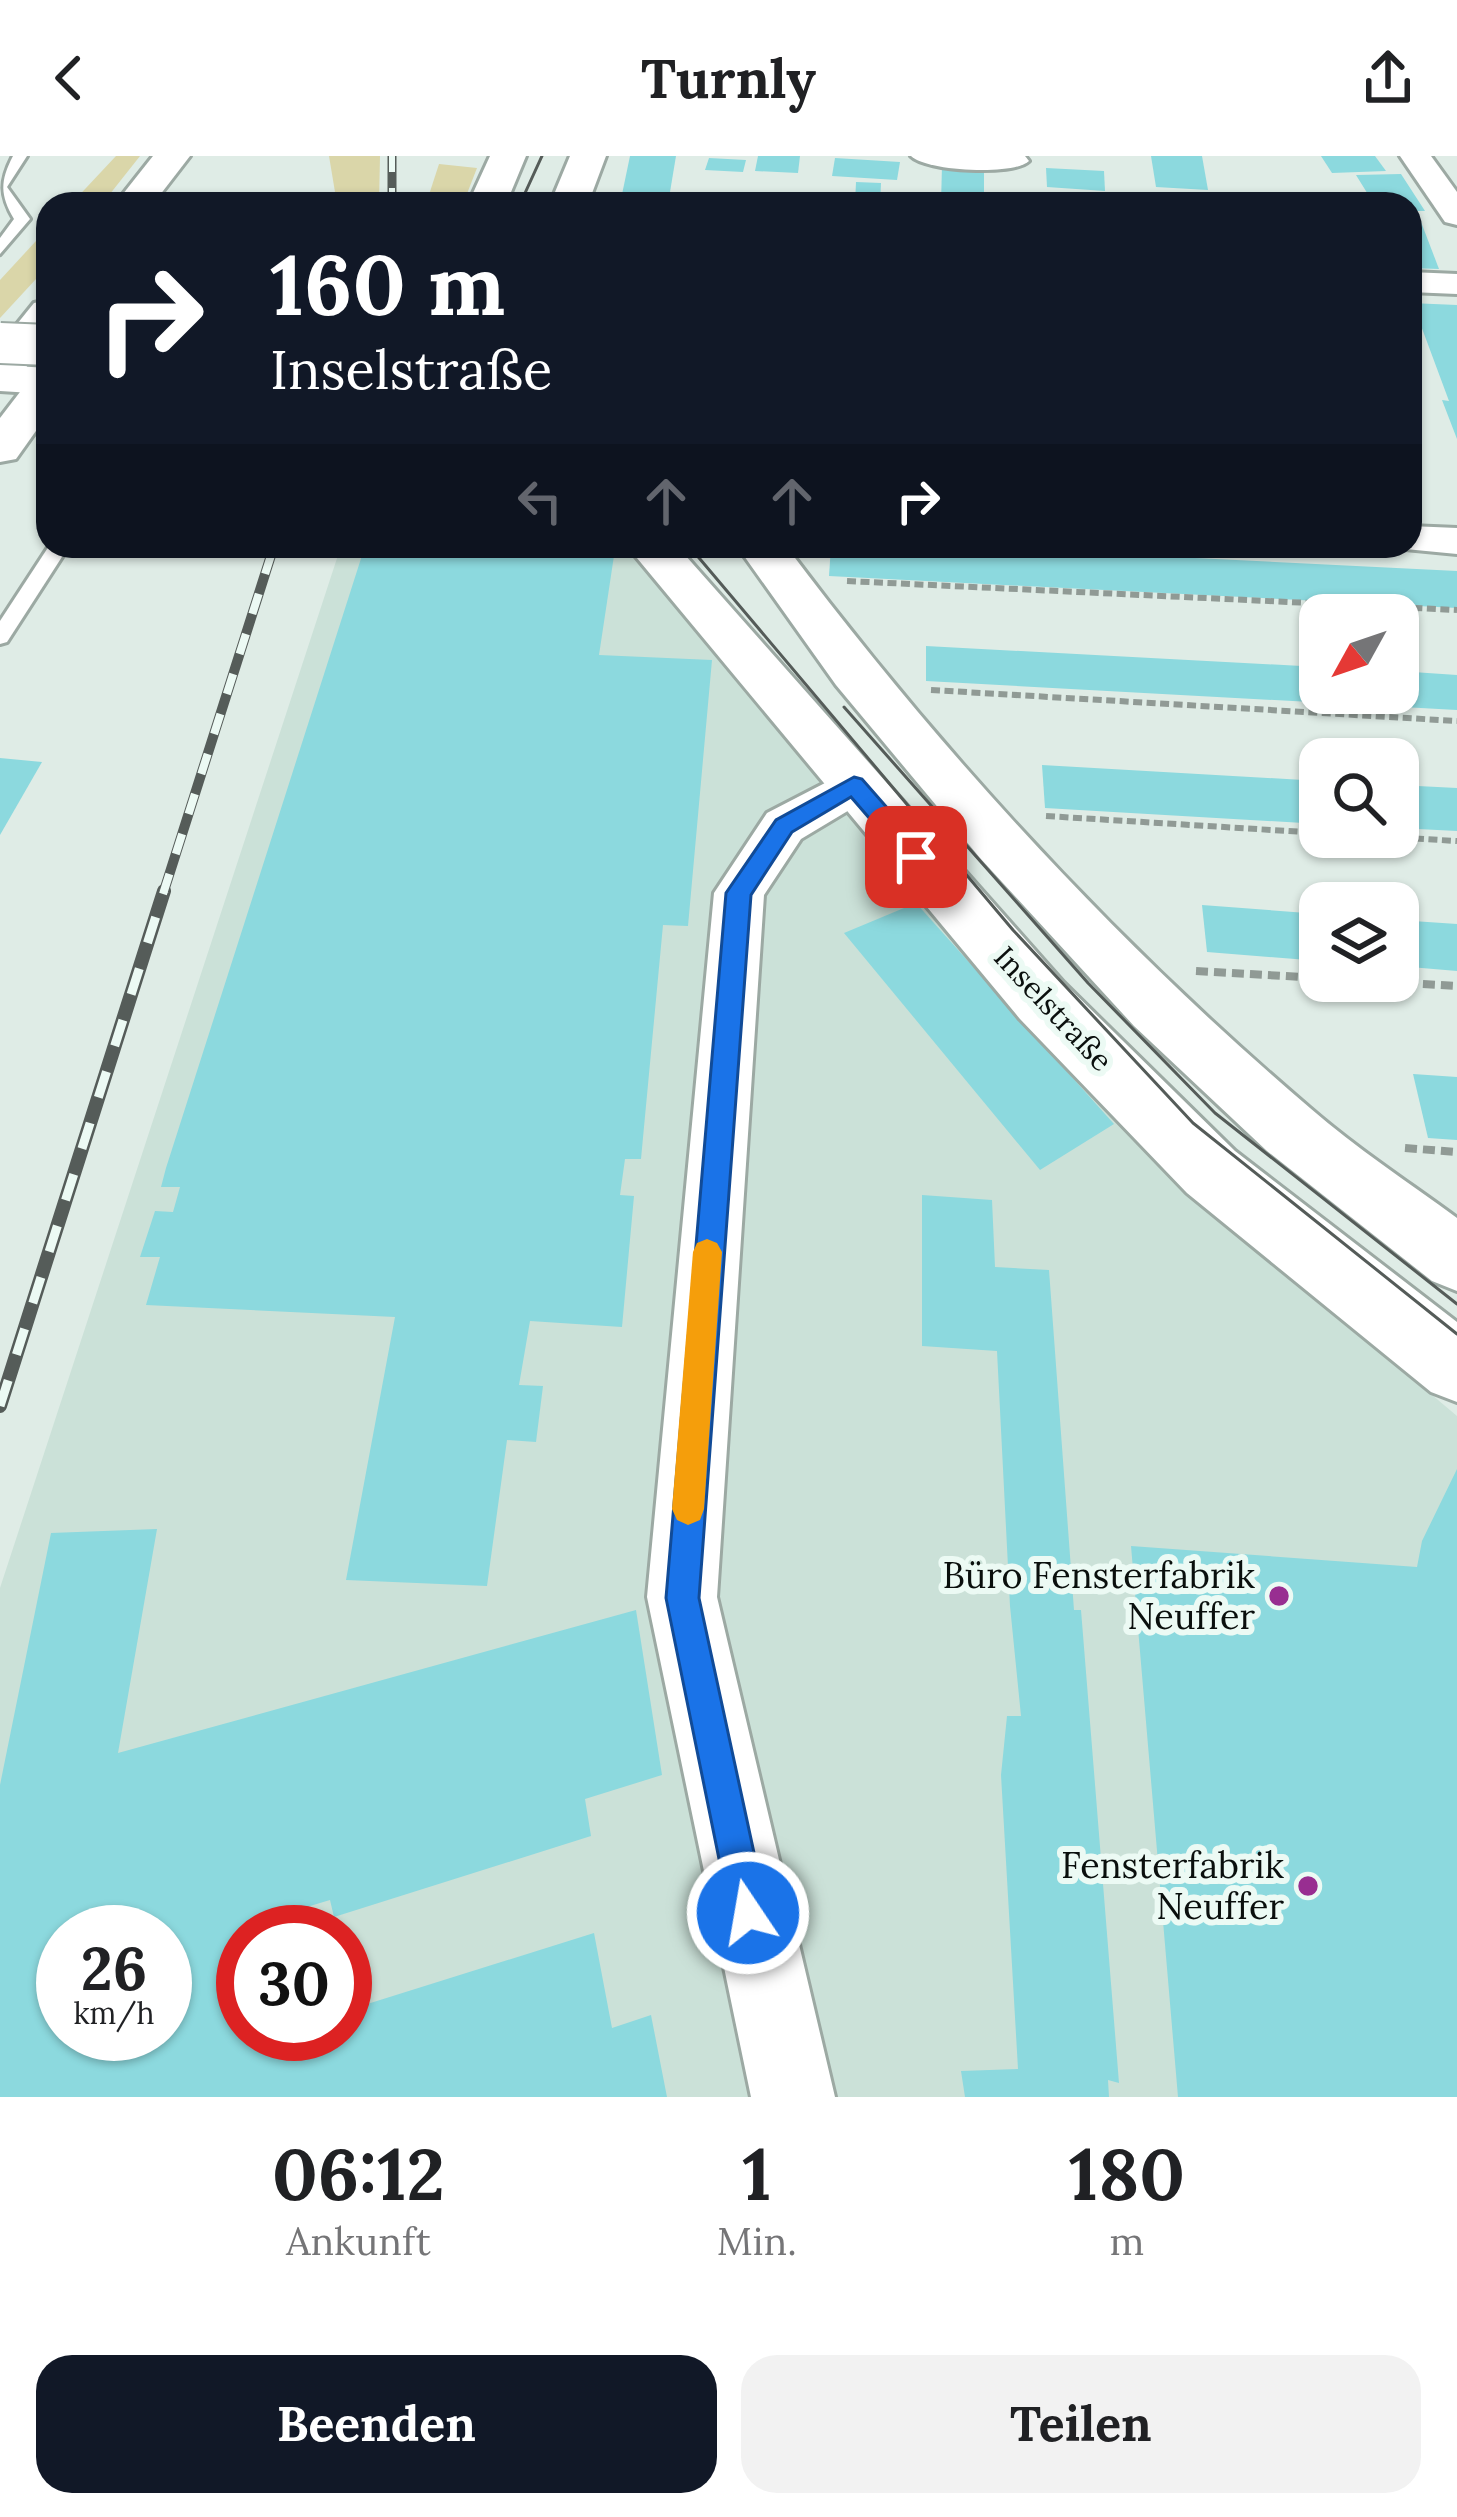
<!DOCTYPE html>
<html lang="de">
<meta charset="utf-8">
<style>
:root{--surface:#fff;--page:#f2f2f2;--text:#202124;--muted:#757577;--accent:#111827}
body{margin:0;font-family:Lora,serif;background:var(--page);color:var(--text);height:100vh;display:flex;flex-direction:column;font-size:45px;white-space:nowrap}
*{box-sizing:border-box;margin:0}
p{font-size:39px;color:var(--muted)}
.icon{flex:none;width:66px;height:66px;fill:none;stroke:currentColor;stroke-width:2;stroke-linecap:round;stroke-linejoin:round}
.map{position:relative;height:1941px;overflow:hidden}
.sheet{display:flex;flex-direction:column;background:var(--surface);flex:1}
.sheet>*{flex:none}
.hud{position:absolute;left:36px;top:36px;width:1386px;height:366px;border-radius:36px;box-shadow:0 3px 9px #0004;background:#111827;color:#fff;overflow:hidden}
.needle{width:78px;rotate:230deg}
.buttons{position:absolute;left:1299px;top:438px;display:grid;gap:24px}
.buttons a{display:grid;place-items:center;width:120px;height:120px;border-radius:24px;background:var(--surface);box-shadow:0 3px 9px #0004;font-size:60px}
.speed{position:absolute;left:36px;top:1749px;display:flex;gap:24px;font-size:60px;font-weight:700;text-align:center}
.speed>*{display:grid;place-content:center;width:156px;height:156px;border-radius:50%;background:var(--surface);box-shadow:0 3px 9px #0004;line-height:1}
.speed small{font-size:30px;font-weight:400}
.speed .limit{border:18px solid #d22;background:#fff;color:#111}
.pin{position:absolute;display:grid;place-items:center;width:102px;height:102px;color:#fff;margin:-51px;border-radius:24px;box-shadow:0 6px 18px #0006}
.me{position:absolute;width:132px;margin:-66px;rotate:348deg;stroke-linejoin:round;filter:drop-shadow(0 0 9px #0008)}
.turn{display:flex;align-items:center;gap:42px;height:252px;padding:0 36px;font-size:54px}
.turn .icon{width:156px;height:156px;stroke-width:2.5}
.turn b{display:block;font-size:84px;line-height:102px}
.lanes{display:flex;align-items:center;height:114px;padding:0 36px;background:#0003;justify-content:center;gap:60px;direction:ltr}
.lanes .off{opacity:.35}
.eta{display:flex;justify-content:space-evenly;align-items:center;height:204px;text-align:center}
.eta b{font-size:72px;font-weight:700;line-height:84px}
.button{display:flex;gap:24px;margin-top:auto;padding:24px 36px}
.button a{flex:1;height:138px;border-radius:36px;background:var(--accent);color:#fff;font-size:48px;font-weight:700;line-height:138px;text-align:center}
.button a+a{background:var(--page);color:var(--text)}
header{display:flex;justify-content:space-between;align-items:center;height:156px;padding:0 36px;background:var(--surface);font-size:54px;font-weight:700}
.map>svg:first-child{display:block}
.built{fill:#cbe1d8;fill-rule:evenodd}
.green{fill:#dad6a9}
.building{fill:#8cd9de;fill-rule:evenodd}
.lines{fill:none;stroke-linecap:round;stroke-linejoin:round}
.lane-casing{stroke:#9ca9a3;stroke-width:6}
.street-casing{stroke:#9ca9a3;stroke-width:6}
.secondary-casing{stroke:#9ca9a3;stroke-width:6}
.highway-casing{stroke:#9ca9a3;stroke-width:6}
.path-far1{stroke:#909a95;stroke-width:6;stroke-dasharray:9 4.5;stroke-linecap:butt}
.path{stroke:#909a95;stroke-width:8;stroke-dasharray:12 6;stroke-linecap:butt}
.lane{fill:#fff;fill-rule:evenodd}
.street{fill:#fff;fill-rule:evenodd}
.secondary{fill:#fff;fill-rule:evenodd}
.highway{fill:#fff;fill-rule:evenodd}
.tram{stroke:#555c59;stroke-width:3}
.rail-far2-casing{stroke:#555c59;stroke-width:9}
.rail-far1-casing{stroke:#555c59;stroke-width:10}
.rail-casing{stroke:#555c59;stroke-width:14}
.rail-far2{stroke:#ecfaf4;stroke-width:6;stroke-dasharray:16;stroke-linecap:butt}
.rail-far1{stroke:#ecfaf4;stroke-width:8;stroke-dasharray:21;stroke-linecap:butt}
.rail{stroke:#ecfaf4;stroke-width:9;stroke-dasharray:27;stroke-linecap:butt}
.secondary-bridge-casing{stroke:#9ca9a3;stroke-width:44;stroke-linecap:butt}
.secondary-bridge{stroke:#fff;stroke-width:40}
.route{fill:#1a73e8;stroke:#114b97;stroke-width:3}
.slow{fill:#f59e0b}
.poi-dot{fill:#982e91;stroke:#ecfaf4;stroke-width:4.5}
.labels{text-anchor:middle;stroke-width:12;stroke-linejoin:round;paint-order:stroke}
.street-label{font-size:30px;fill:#0a0f0d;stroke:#ecfaf4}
.near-poi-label{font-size:36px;fill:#0a0f0d;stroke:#ecfaf4;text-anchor:end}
</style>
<header><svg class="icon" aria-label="back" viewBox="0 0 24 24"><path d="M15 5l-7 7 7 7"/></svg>Turnly<svg class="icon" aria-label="share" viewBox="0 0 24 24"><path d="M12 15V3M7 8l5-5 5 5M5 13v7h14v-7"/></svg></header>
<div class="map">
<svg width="1457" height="1941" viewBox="0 0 1457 1941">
<rect width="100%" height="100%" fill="#dfece6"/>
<path class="built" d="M341,390H628L1182,1028L1457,1260V1941H0V1432ZM63,1776H165V1878H63ZM243,1776H345V1878H243Z"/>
<g class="green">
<polygon points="116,0 140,0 102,48 71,48"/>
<polygon points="329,0 380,0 379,48 337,48"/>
<polygon points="439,8 477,12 463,48 426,48"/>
<polygon points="48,72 48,110 0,162 0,124"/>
</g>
<g class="building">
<polygon points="630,0 676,0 668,48 620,48"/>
<polygon points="758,0 800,0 798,17 755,15"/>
<polygon points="1151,0 1202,0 1208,34 1156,31"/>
<polygon points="1321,0 1375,0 1386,15 1332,17"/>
<polygon points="709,2 746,4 743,16 705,14"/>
<polygon points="835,2 900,6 897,24 832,20"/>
<polygon points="942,9 984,11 984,48 941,48"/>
<polygon points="1046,12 1104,15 1105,35 1047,31"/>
<polygon points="1401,18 1425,55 1410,55 1410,48 1374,48 1356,19"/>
<polygon points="856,26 881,27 880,48 855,48"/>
<polygon points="1048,39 1101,42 1101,48 1048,48"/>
<polygon points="1410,66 1421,66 1439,113 1410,112"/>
<polygon points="1410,147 1457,149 1457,283 1442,244 1449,245 1420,167 1413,167"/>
<polygon points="365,390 615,393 599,499 712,504 688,770 663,769 641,1003 625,1003 620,1039 634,1040 622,1171 530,1165 519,1229 543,1230 536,1286 507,1284 487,1430 346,1424 395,1161 146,1149 160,1101 140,1101 155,1055 173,1056 180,1031 161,1031 166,1012"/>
<polygon points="831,390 951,390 1457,415 1457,452 829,420"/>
<polygon points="926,490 1320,511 1320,537 1398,537 1398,515 1457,519 1457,554 926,525"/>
<polygon points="0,602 42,606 0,679"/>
<polygon points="1042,609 1320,625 1320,668 1045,652"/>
<polygon points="1398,629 1457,632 1457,675 1398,672"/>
<polygon points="916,747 1114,968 1040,1014 844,777"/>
<polygon points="1202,749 1320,758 1320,805 1207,796"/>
<polygon points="1398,764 1457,768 1457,815 1398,810"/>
<polygon points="1413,918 1457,921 1457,984 1428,982"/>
<polygon points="922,1039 992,1044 995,1111 1049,1114 1074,1454 1081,1454 1119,1927 1108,1924 1109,1941 965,1941 961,1915 1018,1913 1001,1619 1007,1560 1021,1560 1010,1450 997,1195 922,1190"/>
<polygon points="1457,1313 1457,1941 1178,1941 1131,1390 1417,1411 1422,1385"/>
<path d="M157,1373L118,1597L636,1454L662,1619L585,1643L591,1680L334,1761L330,1744L280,1759L282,1776H243V1878H345V1855L594,1777L612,1872L651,1859L667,1941H0V1629L51,1377ZM63,1776H165V1878H63Z"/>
</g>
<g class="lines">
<defs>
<g id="lane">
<path d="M13,0H27L7,31L30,63L0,98V82L14,63C0,39 0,25 13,0Z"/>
<polygon points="49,390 69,390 7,486 0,488 0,465"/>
</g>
<g id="street">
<path d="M911,0H1025L1029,5C1014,20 925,15 911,0Z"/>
<polygon points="1400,0 1431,0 1457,36 1457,69 1445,66"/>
<polygon points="1410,116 1457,118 1457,138 1410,136"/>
<polygon points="1410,370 1457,372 1457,398 1395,392 1410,390"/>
<polygon points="854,612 871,617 878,629 871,641 801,683 764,739 717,1441 835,1941 751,1941 647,1441 714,737 767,657"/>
</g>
<g id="secondary">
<polygon points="490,0 526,0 506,48 468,48"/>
<polygon points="570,0 606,0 588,48 550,48"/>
<polygon points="0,209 48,212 48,238 0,235"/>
<polygon points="627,390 677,390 1064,827 1235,995 1457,1166 1457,1246 1431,1236 1187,1037 1020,863"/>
<path d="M737,390H786C940,595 1115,786 1310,952C1356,992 1408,1026 1457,1062V1135L1432,1125L1267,995L1134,870L980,702L836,529Z"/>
</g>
<g id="highway">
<polygon points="153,0 190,0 153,48 115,48"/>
<polygon points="48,144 48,183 15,226 0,230 0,189 34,147"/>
<polygon points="48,215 48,258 16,303 0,306 0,262 33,219"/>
</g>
</defs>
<use href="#lane" class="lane-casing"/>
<use href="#street" class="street-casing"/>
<use href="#secondary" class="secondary-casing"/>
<use href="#highway" class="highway-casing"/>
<g class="path-far1">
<polyline points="847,425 1457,454"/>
<polyline points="931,534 1457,565"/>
<polyline points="1046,660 1320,677"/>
<polyline points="1388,681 1457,685"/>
</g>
<g class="path">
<polyline points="1196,815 1320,822"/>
<polyline points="1369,825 1457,830"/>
<polyline points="1405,992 1457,996"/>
</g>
<use href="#lane" class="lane"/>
<use href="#street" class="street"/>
<use href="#secondary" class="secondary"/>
<use href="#highway" class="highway"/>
<g class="tram">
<polyline points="520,48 542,0"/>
<polyline points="0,197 48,200"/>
<polyline points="689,390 1013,774 1193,967 1457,1178"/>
<polyline points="844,551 1088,827 1215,957 1457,1148"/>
</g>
<defs>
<polyline id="rail-far2" points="392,0 392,48"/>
<polyline id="rail-far1" points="163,738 274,390"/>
<polyline id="rail" points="0,1250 164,735"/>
</defs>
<use href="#rail-far2" class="rail-far2-casing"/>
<use href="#rail-far1" class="rail-far1-casing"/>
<use href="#rail" class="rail-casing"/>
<use href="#rail-far2" class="rail-far2"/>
<use href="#rail-far1" class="rail-far1"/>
<use href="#rail" class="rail"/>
<defs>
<polyline id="secondary-bridge" points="0,187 48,189"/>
</defs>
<use href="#secondary-bridge" class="secondary-bridge-casing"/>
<use href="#secondary-bridge" class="secondary-bridge"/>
</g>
<polygon class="route" points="854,621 862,623 925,695 925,707 908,707 851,641 792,676 751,739 699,1442 767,1757 762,1770 748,1775 735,1770 730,1757 666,1442 726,737 776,664"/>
<polygon class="slow" points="707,1083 717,1087 722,1096 704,1353 700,1364 688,1369 677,1364 672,1353 693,1096 697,1087"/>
<g class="poi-dot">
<circle cx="1279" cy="1440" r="12"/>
<circle cx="1308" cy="1730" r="12"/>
</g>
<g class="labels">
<g class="street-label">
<text transform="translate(1053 853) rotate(47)" y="10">Inselstraße</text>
</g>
<g class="near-poi-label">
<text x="1255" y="1432">Büro Fensterfabrik<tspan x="1255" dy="41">Neuffer</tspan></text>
<text x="1284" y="1722">Fensterfabrik<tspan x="1284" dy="41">Neuffer</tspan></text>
</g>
</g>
</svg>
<div class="buttons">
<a><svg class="needle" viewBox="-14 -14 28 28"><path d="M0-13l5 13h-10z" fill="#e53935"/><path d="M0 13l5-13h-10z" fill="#757577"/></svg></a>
<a><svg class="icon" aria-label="search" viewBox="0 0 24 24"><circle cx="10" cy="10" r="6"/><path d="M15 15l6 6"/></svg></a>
<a><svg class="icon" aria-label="layers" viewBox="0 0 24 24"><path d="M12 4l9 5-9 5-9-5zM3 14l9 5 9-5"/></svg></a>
</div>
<div class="speed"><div>26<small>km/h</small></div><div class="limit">30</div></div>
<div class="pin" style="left:916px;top:701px;background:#d93025"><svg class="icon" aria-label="arrive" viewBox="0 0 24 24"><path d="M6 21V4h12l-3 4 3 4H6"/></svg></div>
<svg class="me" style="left:748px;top:1757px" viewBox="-20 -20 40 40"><circle r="17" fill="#1a73e8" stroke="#fff" stroke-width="3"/><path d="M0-11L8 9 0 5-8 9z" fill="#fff"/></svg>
<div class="hud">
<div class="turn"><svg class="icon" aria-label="right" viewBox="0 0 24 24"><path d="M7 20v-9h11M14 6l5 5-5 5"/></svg><div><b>160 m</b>Inselstraße</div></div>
<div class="lanes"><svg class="icon off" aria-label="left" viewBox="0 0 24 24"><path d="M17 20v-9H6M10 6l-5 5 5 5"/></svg><svg class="icon off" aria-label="ahead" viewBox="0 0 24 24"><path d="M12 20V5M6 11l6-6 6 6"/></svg><svg class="icon off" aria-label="ahead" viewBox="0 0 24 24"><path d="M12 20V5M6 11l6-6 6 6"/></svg><svg class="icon" aria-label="right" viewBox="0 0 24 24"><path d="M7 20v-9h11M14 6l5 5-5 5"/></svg></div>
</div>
</div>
<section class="sheet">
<div class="eta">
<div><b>06:12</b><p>Ankunft</p></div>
<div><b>1</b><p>Min.</p></div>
<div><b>180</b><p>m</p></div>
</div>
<div class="button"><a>Beenden</a><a>Teilen</a></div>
</section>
